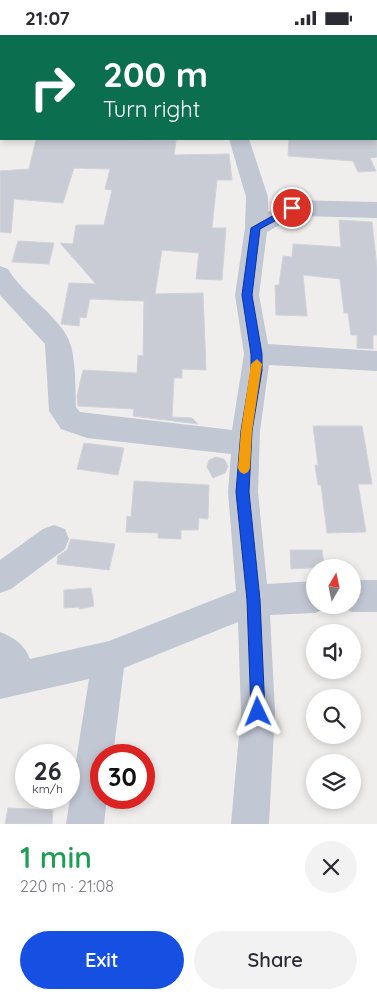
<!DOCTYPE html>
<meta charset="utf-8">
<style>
:root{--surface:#fff;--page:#f2f2f3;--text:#2b2b33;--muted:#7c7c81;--accent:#1550e3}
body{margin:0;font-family:Quicksand,sans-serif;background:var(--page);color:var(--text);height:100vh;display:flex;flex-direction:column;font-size:19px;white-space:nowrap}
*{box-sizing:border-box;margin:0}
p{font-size:16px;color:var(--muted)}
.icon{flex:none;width:28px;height:28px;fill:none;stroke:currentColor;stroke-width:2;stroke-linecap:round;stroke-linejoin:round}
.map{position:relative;height:789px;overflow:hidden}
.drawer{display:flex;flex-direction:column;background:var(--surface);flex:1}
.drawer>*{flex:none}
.hud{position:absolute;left:0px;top:0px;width:378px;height:105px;box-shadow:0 2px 8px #0003;background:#0b6e4f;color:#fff;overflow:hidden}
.needle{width:32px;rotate:9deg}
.controls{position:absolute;left:306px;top:524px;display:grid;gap:10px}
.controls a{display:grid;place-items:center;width:55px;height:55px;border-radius:50%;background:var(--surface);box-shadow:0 2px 8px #0003;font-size:25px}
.speed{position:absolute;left:15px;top:709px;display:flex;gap:10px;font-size:25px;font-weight:700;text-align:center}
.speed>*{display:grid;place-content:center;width:65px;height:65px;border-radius:50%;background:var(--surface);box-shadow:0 2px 8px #0003;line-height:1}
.speed small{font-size:12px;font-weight:400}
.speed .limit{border:8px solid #d22;background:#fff;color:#111}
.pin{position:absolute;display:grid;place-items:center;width:42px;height:42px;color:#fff;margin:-21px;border:2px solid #fff;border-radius:50%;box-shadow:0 1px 5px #0007}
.me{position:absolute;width:55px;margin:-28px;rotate:358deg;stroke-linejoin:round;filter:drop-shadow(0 0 4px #0008)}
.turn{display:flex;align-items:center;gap:18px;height:105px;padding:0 20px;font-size:22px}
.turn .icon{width:65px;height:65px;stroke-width:2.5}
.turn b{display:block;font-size:35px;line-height:42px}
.round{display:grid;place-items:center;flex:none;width:52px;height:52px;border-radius:26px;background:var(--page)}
.summary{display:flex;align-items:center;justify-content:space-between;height:85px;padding:0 20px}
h1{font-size:30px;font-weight:600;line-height:38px;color:#1e9e55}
.cta{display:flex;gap:10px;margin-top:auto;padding:10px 20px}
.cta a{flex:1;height:58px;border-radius:30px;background:var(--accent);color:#fff;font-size:20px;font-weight:600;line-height:58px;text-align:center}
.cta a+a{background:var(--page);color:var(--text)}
.status{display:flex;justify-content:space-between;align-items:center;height:35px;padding:0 25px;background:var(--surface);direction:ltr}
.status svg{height:14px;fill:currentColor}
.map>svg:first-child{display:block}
.building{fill:#c9ccd4;stroke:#d1d3d9}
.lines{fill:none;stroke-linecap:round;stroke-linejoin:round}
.minor{fill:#c1c7d3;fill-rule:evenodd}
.route{fill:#1550e3;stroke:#0e3494}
.slow{fill:#f59e0b}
</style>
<div class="status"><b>21:07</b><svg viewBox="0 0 49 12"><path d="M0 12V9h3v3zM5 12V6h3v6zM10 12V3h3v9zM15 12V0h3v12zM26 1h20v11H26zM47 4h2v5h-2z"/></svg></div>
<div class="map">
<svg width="377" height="789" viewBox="0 0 377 789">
<rect width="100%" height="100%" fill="#f0eeed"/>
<g class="building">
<polygon points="36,104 176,105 174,120 229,119 232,145 217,145 212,193 226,193 222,245 196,244 199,218 162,215 155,259 203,258 206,335 182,334 182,343 174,343 172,382 192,383 198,389 133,381 134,374 78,371 77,361 83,335 137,338 138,320 143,321 144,266 90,264 86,283 80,282 79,291 61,289 69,248 96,249 60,208 73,209 76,190 104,190 112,155 105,154 110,134 74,133 63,168 14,164 11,198 0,197 0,136 29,134"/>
<polygon points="289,104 377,104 377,122 370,123 376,136 358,137 353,126 288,121"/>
<polygon points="339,185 372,187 377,232 377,300 373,300 373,314 357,313 357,300 351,300 348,278 344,278 340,244 303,240 307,281 276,280 275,250 279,250 283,221 292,222 293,209 341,212"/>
<polygon points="18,206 54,208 49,229 12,227"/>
<polygon points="313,391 362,391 372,449 358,449 366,497 327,498 321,450 318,450 315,430 318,430"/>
<polygon points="84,408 124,413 118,440 77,434"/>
<polygon points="216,422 224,424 228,431 225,438 213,443 207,432 209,425"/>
<polygon points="134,446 209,450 208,484 199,483 198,495 181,495 181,504 158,503 158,498 126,497 127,481 131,482"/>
<polygon points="71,504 115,509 109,535 57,529 58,521 67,515"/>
<polygon points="290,515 322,515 324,532 291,534"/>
<polygon points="91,553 94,571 80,574 79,572 64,573 64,555"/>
<polygon points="8,773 53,775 52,789 5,789"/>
</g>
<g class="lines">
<g class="minor">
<polygon points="176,0 194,0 195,1 177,1"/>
<rect x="0" y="8" width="1" height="10"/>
<rect x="376" y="61" width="1" height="12"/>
<path d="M229,104H249L268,162V177L292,165L377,167V183L296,181L267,197L259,260L268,309L377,316V336L269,330L260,396L258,457L267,549L315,546V570H327L326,573L315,578L270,580L275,677L269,789H231L241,677L238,587L124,633L113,720H101V762H107L104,789H66L89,644L0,664V597C15,603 24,609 30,624L109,606L236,556L228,457L231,419L87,403L61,394L49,376L45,309L0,260V231L8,234C23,260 64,284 71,311C76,330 75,353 76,372L80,377L232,395L244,319L235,260L245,193L246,162Z"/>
<polygon points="54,490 65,494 69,504 65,514 11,554 0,558 0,525 43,494"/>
<polygon points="352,545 377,545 377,577 352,577 341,572 340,570 352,570"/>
</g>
</g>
<polygon class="route" points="292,170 295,171 295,175 260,194 252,260 262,319 262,335 252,396 249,457 260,565 265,677 263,682 258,684 253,682 251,677 247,565 236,457 241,396 251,335 251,319 242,260 251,193"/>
<polygon class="slow" points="257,324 262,329 252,396 250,433 248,437 244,439 240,437 238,433 241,396 251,329"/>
</svg>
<div class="controls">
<a><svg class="needle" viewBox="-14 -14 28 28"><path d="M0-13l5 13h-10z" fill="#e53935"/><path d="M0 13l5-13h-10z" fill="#7c7c81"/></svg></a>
<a><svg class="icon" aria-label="sound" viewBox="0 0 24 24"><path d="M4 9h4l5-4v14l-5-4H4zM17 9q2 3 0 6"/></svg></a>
<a><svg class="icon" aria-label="search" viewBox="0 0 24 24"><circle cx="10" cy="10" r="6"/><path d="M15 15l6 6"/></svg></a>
<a><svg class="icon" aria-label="layers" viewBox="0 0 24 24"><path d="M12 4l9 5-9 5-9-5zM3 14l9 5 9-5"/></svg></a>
</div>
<div class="speed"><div>26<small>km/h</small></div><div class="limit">30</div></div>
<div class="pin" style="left:292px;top:173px;background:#d93025"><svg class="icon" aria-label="arrive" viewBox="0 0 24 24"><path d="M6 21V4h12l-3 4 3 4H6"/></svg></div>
<svg class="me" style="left:258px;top:677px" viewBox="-20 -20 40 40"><path d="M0-17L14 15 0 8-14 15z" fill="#1550e3" stroke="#fff" stroke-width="4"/></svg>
<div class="hud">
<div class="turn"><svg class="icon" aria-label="right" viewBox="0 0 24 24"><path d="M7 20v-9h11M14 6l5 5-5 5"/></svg><div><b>200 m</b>Turn right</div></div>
</div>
</div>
<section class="drawer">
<div class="summary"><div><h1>1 min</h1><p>220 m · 21:08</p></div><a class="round"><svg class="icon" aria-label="close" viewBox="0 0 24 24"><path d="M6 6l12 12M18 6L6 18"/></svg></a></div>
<div class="cta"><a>Exit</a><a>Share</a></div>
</section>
